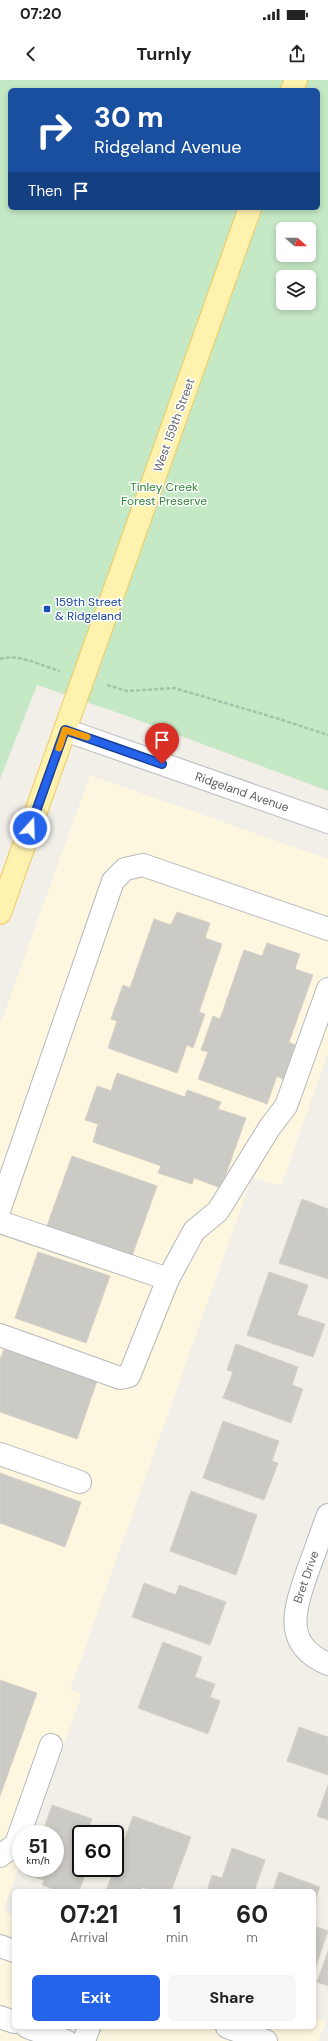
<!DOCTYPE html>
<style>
:root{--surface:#fff;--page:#f6f6f6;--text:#222;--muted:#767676;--accent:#2563eb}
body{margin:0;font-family:"DM Sans",sans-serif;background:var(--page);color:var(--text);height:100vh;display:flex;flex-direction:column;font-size:15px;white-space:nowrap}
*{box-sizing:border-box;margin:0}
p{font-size:13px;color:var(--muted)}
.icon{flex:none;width:22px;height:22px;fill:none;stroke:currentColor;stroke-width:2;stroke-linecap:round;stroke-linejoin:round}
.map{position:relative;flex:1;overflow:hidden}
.drawer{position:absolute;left:12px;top:1809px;width:304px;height:140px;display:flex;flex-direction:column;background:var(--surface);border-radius:6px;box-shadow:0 2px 6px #0003}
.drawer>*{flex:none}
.guide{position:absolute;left:8px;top:8px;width:312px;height:122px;border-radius:6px;box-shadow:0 2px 6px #0003;background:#1a4fa0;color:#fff;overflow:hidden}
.needle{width:26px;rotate:111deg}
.controls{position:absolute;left:276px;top:142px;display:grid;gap:8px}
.controls a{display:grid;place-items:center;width:40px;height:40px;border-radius:6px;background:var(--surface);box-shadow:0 2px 6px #0003;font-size:20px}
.speed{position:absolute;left:12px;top:1745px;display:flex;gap:8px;font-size:20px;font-weight:700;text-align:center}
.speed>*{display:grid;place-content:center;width:52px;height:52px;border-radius:50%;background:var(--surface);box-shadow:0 2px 6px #0003;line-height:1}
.speed small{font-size:10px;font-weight:400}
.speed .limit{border:2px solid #111;border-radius:6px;background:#fff;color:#111}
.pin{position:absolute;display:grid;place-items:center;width:34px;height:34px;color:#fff;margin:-41px -17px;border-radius:50% 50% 50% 0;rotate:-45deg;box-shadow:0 0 4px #0007}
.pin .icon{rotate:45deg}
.me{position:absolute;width:44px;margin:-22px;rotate:20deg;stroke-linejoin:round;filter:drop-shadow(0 0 3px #0008)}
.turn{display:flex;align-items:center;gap:14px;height:84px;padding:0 20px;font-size:18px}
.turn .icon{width:52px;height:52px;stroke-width:2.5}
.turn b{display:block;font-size:28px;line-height:34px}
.then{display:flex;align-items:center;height:38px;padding:0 20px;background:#0003;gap:8px;font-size:15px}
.eta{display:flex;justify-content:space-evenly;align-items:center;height:68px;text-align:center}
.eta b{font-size:24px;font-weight:700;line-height:28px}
.button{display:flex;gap:8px;margin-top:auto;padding:8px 20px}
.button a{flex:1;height:46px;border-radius:6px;background:var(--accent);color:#fff;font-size:16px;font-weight:700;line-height:46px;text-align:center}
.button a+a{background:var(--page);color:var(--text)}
.status{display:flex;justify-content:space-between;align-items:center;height:28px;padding:0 20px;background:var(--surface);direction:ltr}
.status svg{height:11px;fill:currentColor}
header{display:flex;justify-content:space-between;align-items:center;height:52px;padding:0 20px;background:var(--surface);font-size:18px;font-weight:700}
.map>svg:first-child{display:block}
.commercial{fill:#fef7e0}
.green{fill:#c5e8c5;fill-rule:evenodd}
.building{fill:#cccac5;stroke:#d6d1c6}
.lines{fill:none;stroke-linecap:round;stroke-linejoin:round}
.minor-casing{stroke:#b5b8bc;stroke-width:24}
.major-casing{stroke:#f2c960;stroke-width:24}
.path{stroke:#9cc7a9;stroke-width:2.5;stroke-dasharray:4 2;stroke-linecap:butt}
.minor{stroke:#fff;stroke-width:22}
.major{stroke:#fff2af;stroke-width:22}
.route-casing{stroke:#184099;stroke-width:10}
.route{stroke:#2563eb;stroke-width:7}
.slow{stroke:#f59e0b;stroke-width:7}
.transit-dot{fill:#1a4fb4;stroke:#fff;stroke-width:1.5}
.labels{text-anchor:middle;stroke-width:3;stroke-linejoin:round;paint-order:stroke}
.street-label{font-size:12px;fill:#5f6368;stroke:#fff}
.park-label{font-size:12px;fill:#348238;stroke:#fff}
.transit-label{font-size:12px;fill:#164399;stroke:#fff;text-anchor:start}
</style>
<div class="status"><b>07:20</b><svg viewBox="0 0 49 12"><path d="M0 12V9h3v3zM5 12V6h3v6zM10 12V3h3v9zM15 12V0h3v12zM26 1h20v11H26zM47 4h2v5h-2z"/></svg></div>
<header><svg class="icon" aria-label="back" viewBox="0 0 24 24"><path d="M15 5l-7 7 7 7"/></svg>Turnly<svg class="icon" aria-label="share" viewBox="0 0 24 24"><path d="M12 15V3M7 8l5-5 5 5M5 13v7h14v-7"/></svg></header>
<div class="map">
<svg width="328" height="1961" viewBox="0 0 328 1961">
<rect width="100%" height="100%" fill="#f1efe8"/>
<polygon class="commercial" points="90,695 328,779 328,973 281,1106 252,1097 70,1610 82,1614 31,1754 21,1754 21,1781 3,1831 14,1835 14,1947 314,1947 314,1937 326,1941 318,1961 0,1961 0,945"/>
<path class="green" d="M0,0H328V711L133,638L37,605L0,699ZM10,10H318V128H10ZM283,149H309V175H283ZM283,197H309V223H283Z"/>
<g class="building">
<polygon points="177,832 210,843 205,858 222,864 199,932 205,934 193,968 187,965 177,993 108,968 117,941 111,939 123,905 130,908 154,839 171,845"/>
<polygon points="267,863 300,874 295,889 313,895 289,962 295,965 283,999 277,996 267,1024 198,999 208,972 201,970 213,936 220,939 244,870 262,876"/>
<polygon points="117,993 185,1017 187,1010 221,1022 218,1029 246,1038 221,1108 194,1098 192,1104 158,1093 161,1086 93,1062 98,1044 85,1040 97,1006 111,1011"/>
<polygon points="72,1076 157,1106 132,1176 47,1146"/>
<polygon points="302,1119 328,1129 328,1199 279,1183"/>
<polygon points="38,1172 110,1196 86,1263 15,1238"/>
<polygon points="269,1192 308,1205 297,1235 325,1244 313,1277 247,1255"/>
<polygon points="236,1264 298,1287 292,1305 303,1309 291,1343 223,1318 233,1292 227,1290"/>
<polygon points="4,1269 97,1301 77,1359 0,1332 0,1280"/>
<polygon points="223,1341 279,1361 272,1381 278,1383 264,1420 203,1398"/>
<polygon points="0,1393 81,1422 65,1467 0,1443"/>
<polygon points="191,1411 257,1435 236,1495 170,1471"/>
<polygon points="144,1503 176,1515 179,1505 226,1522 210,1565 132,1537"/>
<polygon points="163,1562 202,1577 195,1597 215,1604 210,1617 220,1621 208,1654 138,1628"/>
<polygon points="0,1600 37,1613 0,1716"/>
<polygon points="299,1647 328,1657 328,1695 287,1681"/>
<polygon points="328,1705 328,1740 317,1736"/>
<polygon points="52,1725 92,1739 87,1754 81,1754 81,1788 88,1788 79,1811 58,1811 42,1805 44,1800 27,1795 30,1788 55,1788 55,1754 42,1754"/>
<polygon points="133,1736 191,1757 171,1811 153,1811 142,1807 140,1811 106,1811"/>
<polygon points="232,1768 265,1780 255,1809 261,1811 207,1811 212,1795 222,1798"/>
<polygon points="279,1792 320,1807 314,1822 314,1811 273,1811"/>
<polygon points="314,1846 328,1851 314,1892"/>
<polygon points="328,1871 328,1906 317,1902"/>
</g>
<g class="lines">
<defs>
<g id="minor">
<polyline points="65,650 328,742"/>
<polyline points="0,1128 113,801 125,789 143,785 328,849"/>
<polyline points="0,1142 168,1199"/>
<polyline points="0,1255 120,1298 129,1296 168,1199 194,1151 218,1131 270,1047 286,1026 328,909"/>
<polyline points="0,1374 80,1402"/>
<path d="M328,1435C321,1453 315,1472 308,1490C295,1528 281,1564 328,1584"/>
<polyline points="0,1776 16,1764 51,1665"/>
<polyline points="0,1866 14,1871"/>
<polyline points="0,1937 14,1942"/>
<polyline points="27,1947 66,1961"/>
<polyline points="227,1947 266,1961"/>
<polyline points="84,1961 89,1947"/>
</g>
<g id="major">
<polyline points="292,10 296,0"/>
<polyline points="0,833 250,128"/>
</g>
</defs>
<use href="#minor" class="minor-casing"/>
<use href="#major" class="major-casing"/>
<g class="path">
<path d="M0,579C18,573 42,586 60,591"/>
<polyline points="107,605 127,611 174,608 276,638 328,655"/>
</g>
<use href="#minor" class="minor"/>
<use href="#major" class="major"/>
</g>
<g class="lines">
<defs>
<polyline id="route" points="30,748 65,650 162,684"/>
</defs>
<use href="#route" class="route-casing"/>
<use href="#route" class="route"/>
<polyline class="slow" points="59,668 65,650 87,657"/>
</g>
<rect class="transit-dot" x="43" y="525" width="8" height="8" rx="2"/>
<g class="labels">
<g class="street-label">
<text transform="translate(174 345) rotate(-70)" y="4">West 159th Street</text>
<text transform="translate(242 712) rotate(19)" y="4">Ridgeland Avenue</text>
<text transform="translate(306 1497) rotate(-71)" y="4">Bret Drive</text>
</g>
<g class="park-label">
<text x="164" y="411">Tinley Creek<tspan x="164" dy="14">Forest Preserve</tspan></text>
</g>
<g class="transit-label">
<text x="55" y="526">159th Street<tspan x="55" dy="14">&amp; Ridgeland</tspan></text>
</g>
</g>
</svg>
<div class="controls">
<a><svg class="needle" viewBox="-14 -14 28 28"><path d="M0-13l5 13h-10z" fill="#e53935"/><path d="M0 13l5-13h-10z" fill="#767676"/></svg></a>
<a><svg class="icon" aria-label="layers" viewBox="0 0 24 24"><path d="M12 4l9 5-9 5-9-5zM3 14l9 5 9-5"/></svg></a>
</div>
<div class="speed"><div>51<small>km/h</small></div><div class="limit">60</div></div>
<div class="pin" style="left:162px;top:684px;background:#d93025"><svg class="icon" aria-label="arrive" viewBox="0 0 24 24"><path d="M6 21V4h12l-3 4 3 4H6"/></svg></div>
<svg class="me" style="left:30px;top:748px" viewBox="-20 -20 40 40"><circle r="17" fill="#2563eb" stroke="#fff" stroke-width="3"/><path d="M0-11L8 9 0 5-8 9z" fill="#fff"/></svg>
<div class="guide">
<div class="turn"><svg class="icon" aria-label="right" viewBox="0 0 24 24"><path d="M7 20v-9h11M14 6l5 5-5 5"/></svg><div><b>30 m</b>Ridgeland Avenue</div></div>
<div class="then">Then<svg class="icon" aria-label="arrive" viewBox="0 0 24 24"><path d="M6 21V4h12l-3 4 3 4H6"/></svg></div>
</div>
<section class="drawer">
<div class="eta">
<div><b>07:21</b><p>Arrival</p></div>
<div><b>1</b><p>min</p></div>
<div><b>60</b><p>m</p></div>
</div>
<div class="button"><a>Exit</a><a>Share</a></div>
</section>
</div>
